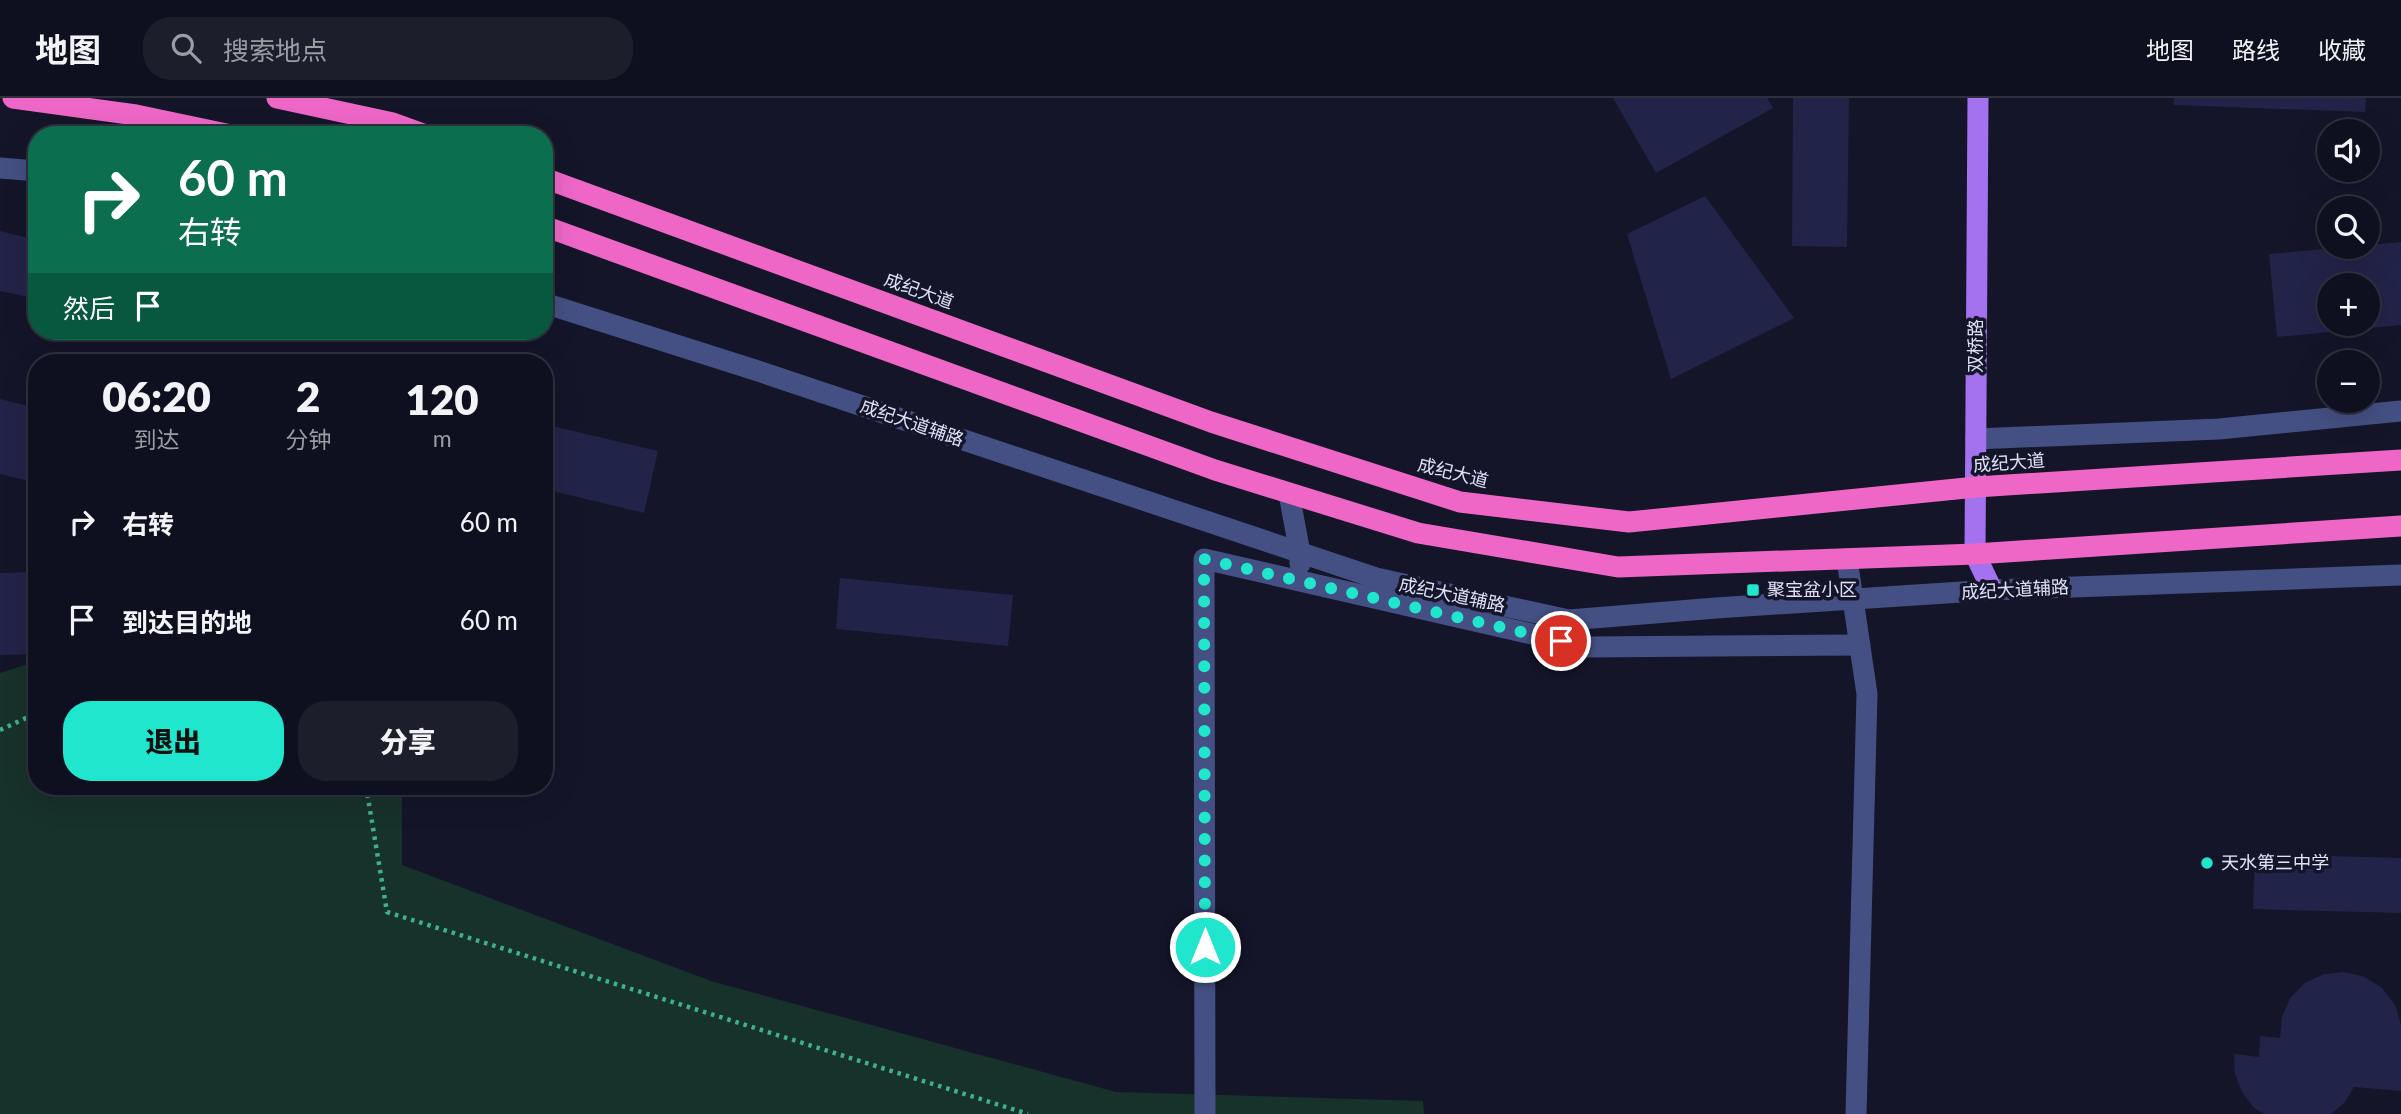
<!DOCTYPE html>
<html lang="zh">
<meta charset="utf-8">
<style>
:root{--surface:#0f101f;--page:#1d1e2c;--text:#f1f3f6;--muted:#9b9da4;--line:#2f303d;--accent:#20e6cd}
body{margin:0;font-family:Lato,"Noto Sans SC",sans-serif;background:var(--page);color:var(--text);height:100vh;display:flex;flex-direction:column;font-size:26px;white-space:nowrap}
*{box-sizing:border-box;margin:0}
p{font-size:23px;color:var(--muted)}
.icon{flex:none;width:38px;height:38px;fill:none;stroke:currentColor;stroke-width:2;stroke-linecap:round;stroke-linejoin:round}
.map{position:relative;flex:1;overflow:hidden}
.details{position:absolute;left:28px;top:256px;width:525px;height:441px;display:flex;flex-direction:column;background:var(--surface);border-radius:28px;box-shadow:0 7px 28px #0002,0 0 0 2px var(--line)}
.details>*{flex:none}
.banner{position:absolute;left:28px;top:28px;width:525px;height:214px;border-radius:28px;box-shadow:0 7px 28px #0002,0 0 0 2px var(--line);background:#0b6e4f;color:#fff;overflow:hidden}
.tools{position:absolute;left:2317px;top:21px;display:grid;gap:14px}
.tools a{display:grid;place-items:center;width:63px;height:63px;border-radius:50%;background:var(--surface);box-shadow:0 7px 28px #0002,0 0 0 2px var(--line);font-size:35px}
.pin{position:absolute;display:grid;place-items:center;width:60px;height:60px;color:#fff;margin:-30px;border:4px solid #fff;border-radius:50%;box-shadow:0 2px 7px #0007}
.me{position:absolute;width:77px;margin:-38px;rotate:0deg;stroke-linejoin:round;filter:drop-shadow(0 0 5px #0008)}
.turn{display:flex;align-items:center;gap:24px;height:147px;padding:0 35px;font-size:32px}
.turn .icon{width:91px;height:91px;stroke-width:2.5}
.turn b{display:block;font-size:49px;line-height:60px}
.then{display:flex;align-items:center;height:66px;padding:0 35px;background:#0003;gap:14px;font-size:26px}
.eta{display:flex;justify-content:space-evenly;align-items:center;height:119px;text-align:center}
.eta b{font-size:42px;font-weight:800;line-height:49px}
.action{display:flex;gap:14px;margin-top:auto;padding:14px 35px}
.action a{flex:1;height:80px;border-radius:28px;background:var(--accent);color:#111;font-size:28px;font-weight:800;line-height:80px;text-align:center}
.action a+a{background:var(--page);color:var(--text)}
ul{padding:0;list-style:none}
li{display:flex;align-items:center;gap:21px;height:98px;padding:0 35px}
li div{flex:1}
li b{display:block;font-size:26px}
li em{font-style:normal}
header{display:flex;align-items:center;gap:42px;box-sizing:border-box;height:98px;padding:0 35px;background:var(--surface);border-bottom:2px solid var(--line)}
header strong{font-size:33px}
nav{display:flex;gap:38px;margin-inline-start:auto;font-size:24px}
.search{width:490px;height:63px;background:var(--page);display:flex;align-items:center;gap:18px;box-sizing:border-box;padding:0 24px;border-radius:28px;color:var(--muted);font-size:26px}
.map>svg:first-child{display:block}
.green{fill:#17322b}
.building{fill:#222348;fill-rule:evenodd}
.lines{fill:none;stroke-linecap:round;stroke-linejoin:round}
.path{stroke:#3fb08f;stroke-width:4.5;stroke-dasharray:3.5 5;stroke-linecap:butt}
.minor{stroke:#445083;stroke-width:21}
.major{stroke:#a472ef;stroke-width:21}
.highway{stroke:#ee67c7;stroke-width:21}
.route{stroke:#20e6cd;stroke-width:12;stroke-dasharray:0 21.6}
.poi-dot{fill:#20e6cd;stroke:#141529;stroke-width:2.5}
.labels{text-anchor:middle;stroke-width:7;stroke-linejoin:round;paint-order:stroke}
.street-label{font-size:18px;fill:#dfe2fb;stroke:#141529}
.poi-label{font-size:18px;fill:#dfe2fb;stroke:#141529;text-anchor:start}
</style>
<header>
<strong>地图</strong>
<div class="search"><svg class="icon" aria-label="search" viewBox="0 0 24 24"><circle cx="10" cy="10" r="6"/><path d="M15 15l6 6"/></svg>搜索地点</div>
<nav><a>地图</a><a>路线</a><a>收藏</a></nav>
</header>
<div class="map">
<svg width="2401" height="1016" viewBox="0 0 2401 1016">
<rect width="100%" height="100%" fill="#141529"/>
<polygon class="green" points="37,563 37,688 402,688 402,767 711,883 1116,994 1423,1003 1424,1016 0,1016 0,575"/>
<g class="building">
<polygon points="1613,0 1767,0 1773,10 1656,75"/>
<polygon points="1793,0 1849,0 1847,149 1792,148"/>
<polygon points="2174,0 2366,0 2365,14 2174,7"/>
<polygon points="1705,98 1794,220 1671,281 1627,136"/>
<polygon points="0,133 37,142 37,201 0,193"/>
<path d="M2401,144V227L2277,239L2269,156ZM2329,187H2368V226H2329Z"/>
<polygon points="0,301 37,310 37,385 0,376"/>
<polygon points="544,326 658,353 644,415 544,391"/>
<polygon points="37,474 37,556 0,557 0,475"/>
<polygon points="840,480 1013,497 1008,548 836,531"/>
<polygon points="2255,756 2401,760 2401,815 2253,811"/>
<polygon points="2345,874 2365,879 2382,890 2395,907 2401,927 2401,993 2354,989 2345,1004 2331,1016 2264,1016 2254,1010 2242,994 2235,976 2234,956 2259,959 2260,938 2280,940 2282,919 2290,900 2305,885 2324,876"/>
</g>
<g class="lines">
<g class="path">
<polyline points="0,632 37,615"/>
<polyline points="366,688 387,814 1028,1016"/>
</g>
<g class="minor">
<polyline points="0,70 37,73"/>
<polyline points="544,205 755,272 1376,480 1569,522 1716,510 1992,492 2401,477"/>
<polyline points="1976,341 2219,331 2401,313"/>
<polyline points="1289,396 1300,455 1300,466"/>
<polyline points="1847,461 1867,596 1856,1016"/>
<polyline points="1205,1016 1204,461 1588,549 1860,547"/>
</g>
<polyline class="major" points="1978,0 1975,456 1992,492"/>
<g class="highway">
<polyline points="13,0 136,17 231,37"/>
<polyline points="277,0 393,25 426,37"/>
<polyline points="544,80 1211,324 1460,404 1629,424 1976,389 2401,362"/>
<polyline points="544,128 1215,372 1418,435 1618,469 1975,456 2401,428"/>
</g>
</g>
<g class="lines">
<polyline class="route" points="1205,849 1204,461 1561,543"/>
</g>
<g class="poi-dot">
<rect x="1746" y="485" width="14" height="14" rx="3.5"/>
<circle cx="2207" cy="765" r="7"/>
</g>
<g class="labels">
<g class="street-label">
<text transform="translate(919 193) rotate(20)" y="6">成纪大道</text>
<text transform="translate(1976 248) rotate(-90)" y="6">双桥路</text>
<text transform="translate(912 325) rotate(19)" y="6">成纪大道辅路</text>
<text transform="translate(2009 365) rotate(-4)" y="6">成纪大道</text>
<text transform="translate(1453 375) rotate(14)" y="6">成纪大道</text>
<text transform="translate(2015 492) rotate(-3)" y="6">成纪大道辅路</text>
<text transform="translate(1452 497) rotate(12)" y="6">成纪大道辅路</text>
</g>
<g class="poi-label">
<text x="1767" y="498">聚宝盆小区</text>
<text x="2221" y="771">天水第三中学</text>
</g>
</g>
</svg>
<div class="tools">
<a><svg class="icon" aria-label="sound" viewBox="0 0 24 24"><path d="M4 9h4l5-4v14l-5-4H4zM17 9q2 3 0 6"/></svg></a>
<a><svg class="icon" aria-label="search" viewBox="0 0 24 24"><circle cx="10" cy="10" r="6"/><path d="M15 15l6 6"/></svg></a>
<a>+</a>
<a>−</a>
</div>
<div class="pin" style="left:1561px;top:543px;background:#d93025"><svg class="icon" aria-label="arrive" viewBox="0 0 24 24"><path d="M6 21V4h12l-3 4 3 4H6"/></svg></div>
<svg class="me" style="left:1205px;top:849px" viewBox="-20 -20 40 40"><circle r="17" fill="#20e6cd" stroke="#fff" stroke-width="3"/><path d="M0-11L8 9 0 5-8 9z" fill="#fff"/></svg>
<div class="banner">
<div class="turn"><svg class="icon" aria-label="right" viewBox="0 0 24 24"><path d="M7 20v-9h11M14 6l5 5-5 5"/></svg><div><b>60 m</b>右转</div></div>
<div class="then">然后<svg class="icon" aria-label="arrive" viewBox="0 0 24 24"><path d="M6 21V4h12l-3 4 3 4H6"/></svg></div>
</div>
<section class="details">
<div class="eta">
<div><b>06:20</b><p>到达</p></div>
<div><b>2</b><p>分钟</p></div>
<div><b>120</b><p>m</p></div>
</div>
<ul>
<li><svg class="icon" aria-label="right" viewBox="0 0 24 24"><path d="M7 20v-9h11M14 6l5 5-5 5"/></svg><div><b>右转</b></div><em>60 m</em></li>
<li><svg class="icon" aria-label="arrive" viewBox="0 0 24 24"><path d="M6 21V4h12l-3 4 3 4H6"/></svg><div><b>到达目的地</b></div><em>60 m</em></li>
</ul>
<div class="action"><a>退出</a><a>分享</a></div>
</section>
</div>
